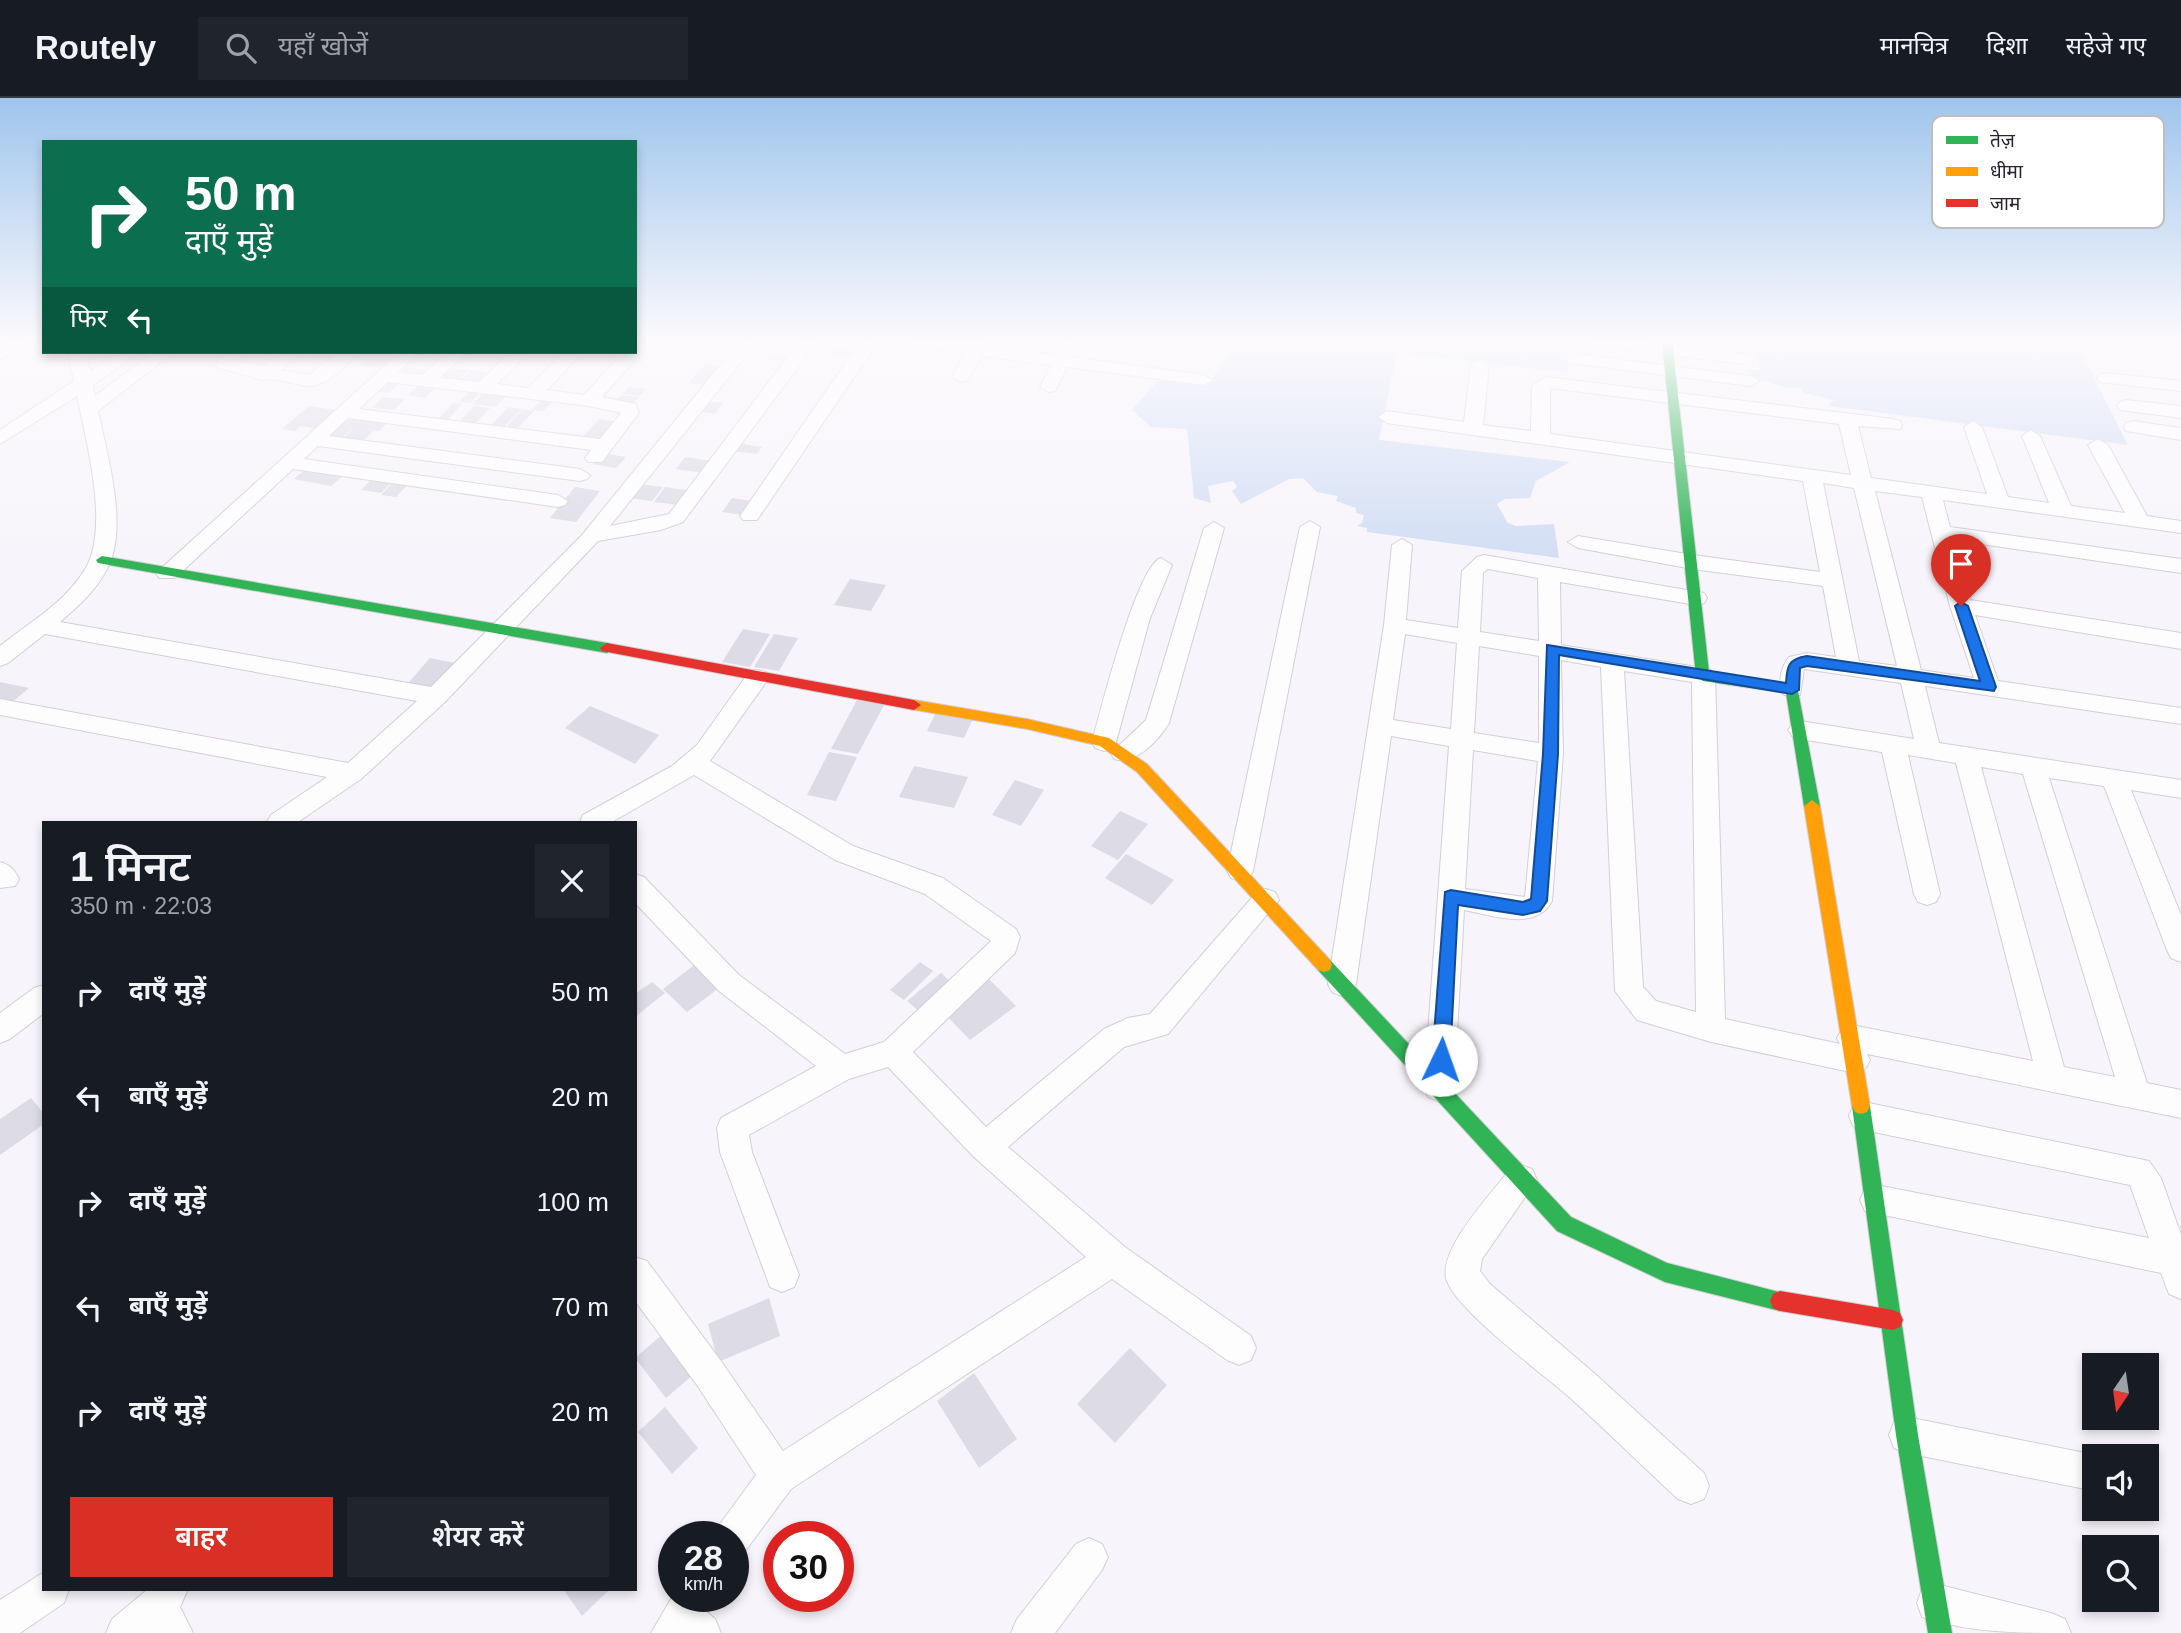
<!DOCTYPE html>
<html lang="hi">
<meta charset="utf-8">
<style>
:root{--surface:#171b24;--page:#20242c;--text:#f1f3f6;--muted:#9ea1a6;--line:#363941;--accent:#d93025}
body{margin:0;font-family:Helvetica,"Noto Sans Devanagari",sans-serif;background:var(--page);color:var(--text);height:100vh;display:flex;flex-direction:column;font-size:26px;white-space:nowrap}
*{box-sizing:border-box;margin:0}
p{font-size:23px;color:var(--muted)}
.icon{flex:none;width:38px;height:38px;fill:none;stroke:currentColor;stroke-width:2;stroke-linecap:round;stroke-linejoin:round}
.map{position:relative;flex:1;overflow:hidden}
.details{position:absolute;left:42px;top:723px;width:595px;height:770px;display:flex;flex-direction:column;background:var(--surface);border-radius:0px;box-shadow:0 4px 10px #0003}
.details>*{flex:none}
.hud{position:absolute;left:42px;top:42px;width:595px;height:214px;border-radius:0px;box-shadow:0 4px 10px #0003;background:#0b6e4f;color:#fff;overflow:hidden}
.needle{width:46px;rotate:193deg}
.controls{position:absolute;left:2082px;top:1255px;display:grid;gap:14px}
.controls a{display:grid;place-items:center;width:77px;height:77px;border-radius:0px;background:var(--surface);box-shadow:0 4px 10px #0003;font-size:35px}
.speed{position:absolute;left:658px;top:1423px;display:flex;gap:14px;font-size:35px;font-weight:700;text-align:center}
.speed>*{display:grid;place-content:center;width:91px;height:91px;border-radius:50%;background:var(--surface);box-shadow:0 4px 10px #0003;line-height:1}
.speed small{font-size:18px;font-weight:400}
.speed .limit{border:10px solid #d22;background:#fff;color:#111}
.pin{position:absolute;display:grid;place-items:center;width:60px;height:60px;color:#fff;margin:-72px -30px;border-radius:50% 50% 50% 0;rotate:-45deg;box-shadow:0 0 7px #0007}
.pin .icon{rotate:45deg}
.me{position:absolute;width:77px;margin:-38px;rotate:3deg;stroke-linejoin:round;filter:drop-shadow(0 0 5px #0008)}
.turn{display:flex;align-items:center;gap:24px;height:147px;padding:0 28px;font-size:32px}
.turn .icon{width:91px;height:91px;stroke-width:2.5}
.turn b{display:block;font-size:49px;line-height:60px}
.then{display:flex;align-items:center;height:66px;padding:0 28px;background:#0003;gap:14px;font-size:26px}
.round{display:grid;place-items:center;flex:none;width:74px;height:74px;border-radius:0px;background:var(--page)}
.head{display:flex;align-items:center;justify-content:space-between;height:119px;padding:0 28px}
h1{font-size:42px;font-weight:600;line-height:52px}
.primary-button{display:flex;gap:14px;margin-top:auto;padding:14px 28px}
.primary-button a{flex:1;height:80px;border-radius:0px;background:var(--accent);color:#fff;font-size:28px;font-weight:600;line-height:80px;text-align:center}
.primary-button a+a{background:var(--page);color:var(--text)}
ul{padding:0;list-style:none}
li{display:flex;align-items:center;gap:21px;height:105px;padding:0 28px}
li div{flex:1}
li b{display:block;font-size:26px}
li em{font-style:normal}
header{display:flex;align-items:center;gap:42px;box-sizing:border-box;height:98px;padding:0 35px;background:var(--surface);border-bottom:2px solid var(--line)}
header strong{font-size:33px}
nav{display:flex;gap:38px;margin-inline-start:auto;font-size:24px}
.search{width:490px;height:63px;background:var(--page);display:flex;align-items:center;gap:18px;box-sizing:border-box;padding:0 24px;border-radius:0px;color:var(--muted);font-size:26px}
.map>svg:first-child{display:block}
.water{fill:#d2def5}
.building{fill:#dddbe6}
.lines{fill:none;stroke-linecap:round;stroke-linejoin:round}
.street-casing{stroke:#d3ced7;stroke-width:2}
.fast-casing{stroke:#d3ced7;stroke-width:2}
.slow-casing{stroke:#d3ced7;stroke-width:2}
.jam-casing{stroke:#d3ced7;stroke-width:2}
.street{fill:#fefdfe;fill-rule:evenodd}
.fast{fill:#30b455;fill-rule:evenodd}
.slow{fill:#ff9f0a;fill-rule:evenodd}
.jam{fill:#e5322d;fill-rule:evenodd}
.route{fill:#1a73e8;stroke:#114b97;stroke-width:2}
.key{fill:#fff;stroke:#bfbdc1;stroke-width:2}
.key-label{font-size:19px;fill:#2a232f}
</style>
<header>
<strong>Routely</strong>
<div class="search"><svg class="icon" aria-label="search" viewBox="0 0 24 24"><circle cx="10" cy="10" r="6"/><path d="M15 15l6 6"/></svg>यहाँ खोजें</div>
<nav><a>मानचित्र</a><a>दिशा</a><a>सहेजे गए</a></nav>
</header>
<div class="map">
<svg width="2181" height="1535" viewBox="0 0 2181 1535">
<rect width="100%" height="100%" fill="#f8f4fb"/>
<g class="water">
<polygon points="1236,244 1568,244 1567,274 1397,255 1379,342 1570,364 1536,383 1530,400 1505,401 1497,406 1508,425 1516,428 1554,426 1559,460 1367,434 1367,430 1357,428 1362,425 1364,417 1356,415 1356,410 1336,403 1338,398 1317,394 1303,380 1289,381 1241,406 1232,393 1237,389 1233,383 1208,388 1211,405 1194,400 1187,331 1151,329 1132,312 1157,283 1209,285"/>
<path d="M1712,244H2076L2128,347L1829,308L1833,302L1804,295L1801,290C1781,292 1770,282 1751,279L1748,272H1759V262L1754,259L1752,249Z"/>
</g>
<g class="building">
<polygon points="1114,244 1137,244 1132,255 1110,252"/>
<polygon points="833,250 856,253 852,259 829,256"/>
<polygon points="320,254 345,254 334,262 313,259"/>
<polygon points="769,256 791,258 787,264 764,261"/>
<polygon points="367,260 394,263 386,270 359,267"/>
<polygon points="705,266 725,269 709,288 688,285"/>
<polygon points="396,268 430,272 425,277 390,273"/>
<polygon points="450,270 469,272 457,284 437,281"/>
<polygon points="471,272 493,275 481,287 459,284"/>
<polygon points="384,281 401,283 389,295 371,293"/>
<polygon points="421,285 438,287 425,300 408,297"/>
<polygon points="629,289 646,291 640,298 623,296"/>
<polygon points="472,291 482,292 470,305 459,304"/>
<polygon points="484,294 507,296 496,309 472,306"/>
<polygon points="621,297 639,299 633,306 614,304"/>
<polygon points="383,299 405,301 394,312 372,310"/>
<polygon points="544,299 555,301 543,313 535,312 518,330 507,328 523,311 531,313"/>
<polygon points="704,303 723,305 715,316 696,313"/>
<polygon points="453,305 462,306 446,323 437,322"/>
<polygon points="309,308 340,313 319,331 301,328 295,333 282,331"/>
<polygon points="474,308 490,310 474,327 458,325"/>
<polygon points="508,309 522,311 504,329 491,327"/>
<polygon points="345,316 390,322 379,333 364,331 374,333 362,343 343,340 355,329 341,340 321,337"/>
<polygon points="599,321 618,324 604,341 584,338"/>
<polygon points="738,345 762,349 756,356 732,353"/>
<polygon points="602,355 626,359 616,370 593,366"/>
<polygon points="685,359 712,363 703,375 676,371"/>
<polygon points="307,370 344,377 331,388 294,381"/>
<polygon points="372,381 392,384 381,395 361,392"/>
<polygon points="394,383 409,385 396,399 381,397"/>
<polygon points="640,386 663,389 652,403 629,400"/>
<polygon points="575,389 600,393 576,424 550,420"/>
<polygon points="665,389 691,393 680,407 654,404"/>
<polygon points="732,400 753,403 743,417 722,414"/>
<polygon points="850,481 886,487 871,513 834,507"/>
<polygon points="743,531 770,536 750,569 722,564"/>
<polygon points="774,536 798,540 779,573 754,569"/>
<polygon points="430,560 460,566 433,597 403,591"/>
<polygon points="0,584 29,590 10,606 0,605"/>
<polygon points="857,602 884,607 858,656 831,651"/>
<polygon points="590,608 659,637 635,666 565,630"/>
<polygon points="936,614 973,621 964,640 927,633"/>
<polygon points="829,654 857,659 836,703 807,697"/>
<polygon points="914,668 968,679 954,710 899,699"/>
<polygon points="1015,682 1044,692 1021,728 992,717"/>
<polygon points="1120,713 1148,726 1118,762 1091,748"/>
<polygon points="1126,756 1174,782 1152,807 1105,780"/>
<polygon points="698,864 723,887 687,914 663,891"/>
<polygon points="920,864 933,873 904,902 890,892"/>
<polygon points="941,875 954,887 921,915 907,903"/>
<polygon points="987,879 1016,908 970,942 941,912"/>
<polygon points="652,884 665,895 635,919 635,896"/>
<polygon points="31,1000 44,1016 44,1026 0,1057 0,1021"/>
<polygon points="769,1200 780,1238 718,1264 708,1226"/>
<polygon points="663,1236 694,1276 666,1300 635,1260"/>
<polygon points="1130,1250 1167,1287 1115,1345 1077,1306"/>
<polygon points="974,1275 1017,1341 979,1370 937,1303"/>
<polygon points="665,1309 698,1350 672,1376 638,1334"/>
<polygon points="563,1491 610,1491 582,1518"/>
</g>
<g class="lines">
<defs>
<g id="street">
<polygon points="8,244 29,244 0,262 0,249"/>
<path d="M739,244H757L610,428L669,416L799,244H817L683,424L661,432L598,443L445,604L361,681L298,724H267L271,717L327,679L0,617V601L348,665L417,603L45,536L8,565L0,568V548C29,525 64,505 84,473C111,432 86,342 77,298L0,346V332L74,283L68,254H86L90,273L120,254H140L93,287L95,298L154,254H166L169,258L98,313C107,355 126,421 111,462C102,487 79,508 60,524L431,589L582,437Z"/>
<polygon points="860,244 878,244 757,422 743,422 740,418"/>
<polygon points="906,244 990,244 987,248 1056,257 1062,244 1080,244 1072,259 1204,277 1213,282 1204,287 1067,269 1055,293 1049,294 1040,289 1051,267 982,258 967,283 961,284 952,279 965,256 915,249"/>
<path d="M1153,244L1221,247L1224,251C1216,259 1161,252 1153,244Z"/>
<polygon points="1590,244 1645,244 1746,256 1755,261 1746,266 1599,249"/>
<polygon points="2113,244 2181,245 2181,255 2122,249"/>
<path d="M635,253L639,257L636,261L602,299L636,306L639,315L602,364H588L585,360L591,352L348,320L329,338L580,371L590,377L587,381L580,383L318,348L304,361L558,397L568,403L565,407L558,409L293,371L175,480H159L156,475L400,254H419L398,275L422,277L448,254H467L440,280L479,284L510,254H529L497,286L528,290L564,254H583L547,292L584,297L618,260L608,254ZM388,284L589,308L621,315L600,341L359,311Z"/>
<path d="M227,254H246L237,263L264,268L282,254H301L281,272L309,277L339,254H358C348,267 326,289 308,288C293,287 279,279 264,282L218,270L215,266Z"/>
<polygon points="1575,256 1751,278 1760,283 1751,288 1569,265 1566,261"/>
<path d="M1480,262L1489,267L1483,327L1531,333L1532,288L1545,279L1893,321L1900,323L1902,327L1900,331L1858,328L1871,380L1987,396L1964,329L1973,323L1982,329L2008,399L2049,405L2022,338L2031,332L2040,338L2071,408L2125,415L2088,347L2098,341L2108,347L2147,418L2181,423V435L1943,402L1950,429L2181,461V475L1954,442L1970,502L2181,535V551L1975,517L1998,583L2181,610V626L1925,588L1939,645L2181,682V700L2131,692L2181,817V864L2171,860L2167,852L2104,688L2049,680L2147,985L2181,992V1020L1867,956L1870,962L1865,971L1855,975L1711,944L1647,925L1637,922L1615,893L1601,569L1561,562L1563,656L1552,803C1536,834 1491,817 1464,812L1454,989L1450,999L1439,1003L1428,999L1424,989L1449,648L1391,638L1356,886L1352,894L1342,898L1332,894L1328,886L1384,527L1392,447L1402,441L1412,447L1406,522L1458,530L1462,473L1477,459L1484,457L1704,495L1707,500L1704,505L1696,507L1560,484L1561,547L1703,570L1711,572L1715,578L1725,921L1840,946L1837,940L1842,931L1852,927L2033,963L1956,665L1908,657L1940,796L1936,804L1927,807L1918,804L1914,796L1882,654L1800,641L1792,638L1788,632L1792,626L1800,623L1914,641L1901,585L1804,571L1800,597H1784C1777,585 1781,569 1789,559L1807,555L1836,559L1823,488L1693,471L1578,450L1568,444L1578,438L1693,457L1820,474L1803,383L1387,325L1378,319L1387,313L1464,324L1471,267ZM1550,290L1839,326L1851,377L1550,336ZM1823,385L1854,390L1897,568L1859,563ZM1875,393L1922,399L1950,508L1974,580L1921,572ZM1488,471L1538,480L1539,543L1480,534L1483,475ZM1405,536L1457,545L1451,631L1393,622ZM1479,548L1539,558V645L1474,635ZM1624,573L1692,584L1696,914L1656,903L1643,889ZM1473,652L1538,663L1525,799L1465,791ZM1981,669L2023,676L2115,979L2064,969Z"/>
<polygon points="2106,275 2181,283 2181,293 2100,284 2097,280 2100,276"/>
<polygon points="2126,302 2181,308 2181,320 2120,312 2117,308 2120,304"/>
<polygon points="2133,323 2181,330 2181,342 2126,333 2124,329 2126,325"/>
<polygon points="1310,423 1320,429 1253,773 1249,780 1240,783 1231,780 1227,773 1300,429"/>
<path d="M1214,424L1224,430L1169,625C1159,642 1135,668 1114,661L1111,655L1146,622L1204,430Z"/>
<path d="M1161,460L1172,467L1150,520L1116,644L1113,650L1104,653L1095,650L1092,644C1100,615 1137,467 1161,460Z"/>
<polygon points="757,572 765,574 769,580 710,663 853,748 943,780 1016,831 1020,839 1015,855 913,954 986,1029 1104,931 1128,920 1150,916 1257,794 1266,791 1275,794 1279,802 1168,936 1124,949 1008,1049 1125,1149 1251,1238 1256,1250 1251,1262 1239,1267 1227,1262 1112,1181 791,1391 746,1452 733,1458 733,1438 714,1438 720,1426 756,1377 697,1287 635,1203 635,1159 647,1163 721,1263 783,1353 1086,1159 974,1059 888,969 849,981 749,1037 752,1054 799,1177 794,1189 782,1194 770,1189 720,1054 717,1030 721,1020 816,968 719,893 635,805 635,776 644,779 739,877 845,956 884,944 991,843 925,796 835,762 694,677 612,724 580,724 583,717 672,668 697,647 749,574"/>
<path d="M0,764C10,767 14,771 19,781L15,788L0,790Z"/>
<polygon points="44,887 44,915 10,941 0,945 0,915 34,890"/>
<polygon points="1864,1004 2149,1063 2161,1080 2181,1137 2181,1201 2169,1196 2161,1175 1865,1113 1860,1102 1865,1091 1876,1087 2149,1140 2130,1087 1864,1032 1853,1028 1849,1018 1853,1008"/>
<path d="M1521,1067L1532,1071L1537,1082L1482,1161L1480,1173L1490,1186L1594,1275L1704,1375L1709,1388L1704,1401L1691,1406L1678,1401C1641,1367 1606,1332 1568,1298C1543,1276 1452,1209 1446,1180C1440,1149 1492,1095 1510,1071Z"/>
<polygon points="1907,1319 2095,1357 2098,1358 2095,1358 2095,1393 1907,1355 1894,1350 1889,1337 1894,1324"/>
<polygon points="1089,1440 1102,1446 1108,1459 1102,1472 1055,1535 1011,1535 1017,1521 1076,1446"/>
<polygon points="44,1474 44,1491 69,1491 64,1505 20,1535 0,1535 0,1502"/>
<path d="M1936,1486L2051,1515L2065,1521L2071,1535C2019,1535 1971,1535 1922,1519L1917,1505L1922,1491Z"/>
<polygon points="148,1491 188,1491 180,1509 193,1535 106,1535 112,1521"/>
<polygon points="674,1496 714,1498 707,1514 715,1521 721,1535 651,1535"/>
</g>
<g id="fast">
<polygon points="1662,244 1672,244 1709,574 1797,588 1820,708 1817,712 1812,714 1804,708 1786,595 1703,583 1696,578"/>
<polygon points="102,458 607,545 614,550 607,555 98,465 96,462"/>
<polygon points="1324,860 1330,862 1571,1119 1667,1165 1787,1196 1790,1203 1787,1210 1780,1213 1665,1184 1557,1133 1318,872 1316,867 1318,862"/>
<polygon points="1861,1000 1867,1002 1870,1008 1918,1337 1952,1535 1928,1535 1896,1337 1852,1008 1855,1002"/>
</g>
<g id="slow">
<polygon points="914,602 1027,621 1109,640 1147,666 1330,862 1332,867 1330,872 1324,874 1318,872 1137,674 1100,648 1027,631 909,611 907,607"/>
<polygon points="1812,702 1820,708 1870,1008 1867,1014 1861,1016 1855,1014 1852,1008 1804,708"/>
</g>
<g id="jam">
<polygon points="607,545 914,602 921,607 914,612 602,553 600,550"/>
<polygon points="1780,1193 1893,1212 1900,1215 1903,1222 1900,1229 1893,1232 1780,1213 1773,1210 1770,1203 1773,1196"/>
</g>
</defs>
<use href="#street" class="street-casing"/>
<use href="#fast" class="fast-casing"/>
<use href="#slow" class="slow-casing"/>
<use href="#jam" class="jam-casing"/>
<use href="#street" class="street"/>
<use href="#fast" class="fast"/>
<use href="#slow" class="slow"/>
<use href="#jam" class="jam"/>
</g>
<linearGradient id="sky" x2="0" y2="1"><stop stop-color="#9fc5ed"/><stop offset="0.53" stop-color="#fcfafd"/><stop offset="1" stop-color="#fcfafd" stop-opacity="0"/></linearGradient>
<rect width="2181" height="459" fill="url(#sky)"/>
<path class="route" d="M1961,504L1968,508L1996,589L1994,593L1807,568L1800,570L1799,592L1792,596L1559,557L1558,656L1547,803L1540,813L1523,817L1458,807L1450,962L1447,968H1434L1432,962L1445,794L1451,792L1523,804L1531,801L1543,656L1547,547L1786,585C1787,568 1788,561 1807,558L1980,583L1955,508Z"/>
<rect x="1932" y="18" width="232" height="112" rx="10" class="key"/>
<rect x="1946" y="38" width="32" height="8" fill="#30b455"/>
<rect x="1946" y="69" width="32" height="9" fill="#ff9f0a"/>
<rect x="1946" y="101" width="32" height="8" fill="#e5322d"/>
<g class="key-label">
<text x="1990" y="49">तेज़</text>
<text x="1990" y="80">धीमा</text>
<text x="1990" y="112">जाम</text>
</g>
</svg>
<div class="controls">
<a><svg class="needle" viewBox="-14 -14 28 28"><path d="M0-13l5 13h-10z" fill="#e53935"/><path d="M0 13l5-13h-10z" fill="#9ea1a6"/></svg></a>
<a><svg class="icon" aria-label="sound" viewBox="0 0 24 24"><path d="M4 9h4l5-4v14l-5-4H4zM17 9q2 3 0 6"/></svg></a>
<a><svg class="icon" aria-label="search" viewBox="0 0 24 24"><circle cx="10" cy="10" r="6"/><path d="M15 15l6 6"/></svg></a>
</div>
<div class="speed"><div>28<small>km/h</small></div><div class="limit">30</div></div>
<div class="pin" style="left:1961px;top:508px;background:#d93025"><svg class="icon" aria-label="arrive" viewBox="0 0 24 24"><path d="M6 21V4h12l-3 4 3 4H6"/></svg></div>
<svg class="me" style="left:1441px;top:962px" viewBox="-20 -20 40 40"><circle r="19" fill="#fff"/><path d="M0-13L10 11 0 6-10 11z" fill="#1a73e8"/></svg>
<div class="hud">
<div class="turn"><svg class="icon" aria-label="right" viewBox="0 0 24 24"><path d="M7 20v-9h11M14 6l5 5-5 5"/></svg><div><b>50 m</b>दाएँ मुड़ें</div></div>
<div class="then">फिर<svg class="icon" aria-label="left" viewBox="0 0 24 24"><path d="M17 20v-9H6M10 6l-5 5 5 5"/></svg></div>
</div>
<section class="details">
<div class="head"><div><h1>1 मिनट</h1><p>350 m · 22:03</p></div><a class="round"><svg class="icon" aria-label="close" viewBox="0 0 24 24"><path d="M6 6l12 12M18 6L6 18"/></svg></a></div>
<ul>
<li><svg class="icon" aria-label="right" viewBox="0 0 24 24"><path d="M7 20v-9h11M14 6l5 5-5 5"/></svg><div><b>दाएँ मुड़ें</b></div><em>50 m</em></li>
<li><svg class="icon" aria-label="left" viewBox="0 0 24 24"><path d="M17 20v-9H6M10 6l-5 5 5 5"/></svg><div><b>बाएँ मुड़ें</b></div><em>20 m</em></li>
<li><svg class="icon" aria-label="right" viewBox="0 0 24 24"><path d="M7 20v-9h11M14 6l5 5-5 5"/></svg><div><b>दाएँ मुड़ें</b></div><em>100 m</em></li>
<li><svg class="icon" aria-label="left" viewBox="0 0 24 24"><path d="M17 20v-9H6M10 6l-5 5 5 5"/></svg><div><b>बाएँ मुड़ें</b></div><em>70 m</em></li>
<li><svg class="icon" aria-label="right" viewBox="0 0 24 24"><path d="M7 20v-9h11M14 6l5 5-5 5"/></svg><div><b>दाएँ मुड़ें</b></div><em>20 m</em></li>
</ul>
<div class="primary-button"><a>बाहर</a><a>शेयर करें</a></div>
</section>
</div>
